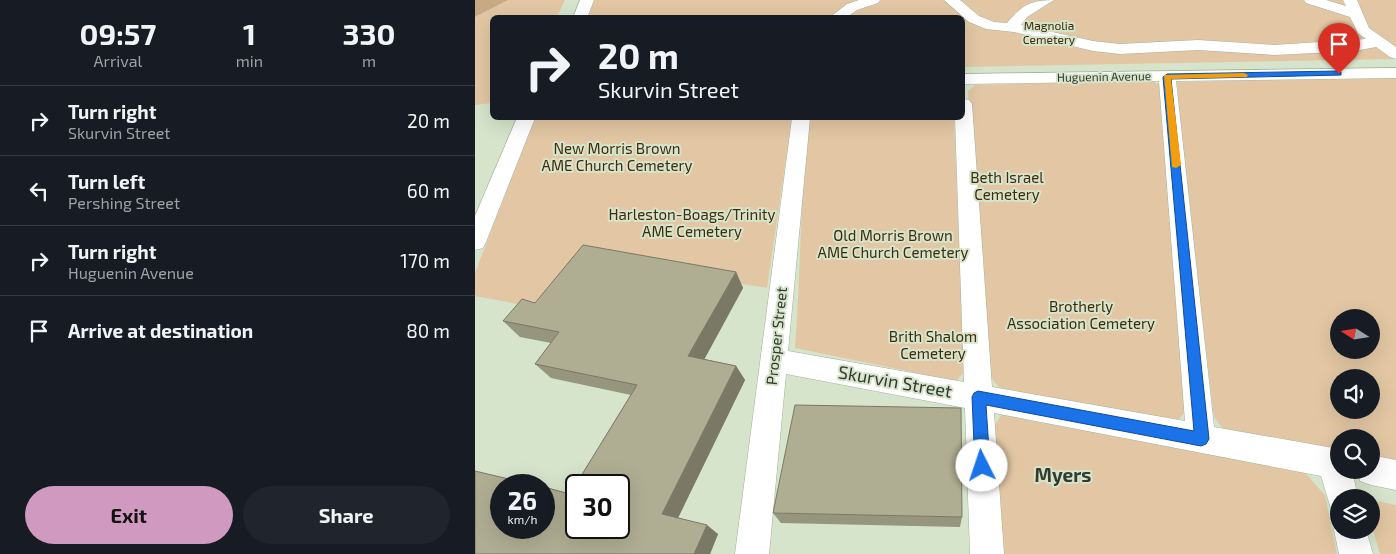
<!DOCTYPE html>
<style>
:root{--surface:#171b24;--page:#20242c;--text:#f1f3f6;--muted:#9ea1a6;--line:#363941;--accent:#d099c0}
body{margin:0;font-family:"Exo 2",sans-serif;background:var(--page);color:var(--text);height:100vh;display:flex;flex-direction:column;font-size:19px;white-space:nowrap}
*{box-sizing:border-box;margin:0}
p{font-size:16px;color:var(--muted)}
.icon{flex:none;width:28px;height:28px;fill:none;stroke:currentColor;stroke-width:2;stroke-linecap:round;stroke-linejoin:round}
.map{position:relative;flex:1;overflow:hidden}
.details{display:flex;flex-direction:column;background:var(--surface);width:475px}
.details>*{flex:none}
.hud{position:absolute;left:15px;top:15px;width:475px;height:105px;border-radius:8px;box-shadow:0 5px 20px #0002;background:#171b24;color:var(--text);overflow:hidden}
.needle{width:32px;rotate:282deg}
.buttons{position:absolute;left:855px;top:309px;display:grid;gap:10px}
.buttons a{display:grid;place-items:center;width:50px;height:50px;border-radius:50%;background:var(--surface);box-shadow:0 5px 20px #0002;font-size:25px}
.speed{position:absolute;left:15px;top:474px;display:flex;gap:10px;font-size:25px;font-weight:700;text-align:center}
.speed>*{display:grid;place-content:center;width:65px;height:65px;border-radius:50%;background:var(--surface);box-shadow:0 5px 20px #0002;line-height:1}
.speed small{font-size:12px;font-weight:400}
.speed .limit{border:2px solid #111;border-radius:8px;background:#fff;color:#111}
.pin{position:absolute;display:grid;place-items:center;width:42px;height:42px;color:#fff;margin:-51px -21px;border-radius:50% 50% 50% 0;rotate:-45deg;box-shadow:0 0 5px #0007}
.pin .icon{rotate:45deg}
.me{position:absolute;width:55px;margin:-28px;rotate:356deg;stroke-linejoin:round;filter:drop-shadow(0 0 4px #0008)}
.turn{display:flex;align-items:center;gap:18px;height:105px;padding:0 25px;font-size:22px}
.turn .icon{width:65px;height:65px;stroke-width:2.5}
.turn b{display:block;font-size:35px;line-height:42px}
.eta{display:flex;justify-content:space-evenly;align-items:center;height:85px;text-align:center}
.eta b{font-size:30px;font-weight:700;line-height:35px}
.button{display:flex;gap:10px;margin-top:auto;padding:10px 25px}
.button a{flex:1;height:58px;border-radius:30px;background:var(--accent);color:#111;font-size:20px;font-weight:700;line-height:58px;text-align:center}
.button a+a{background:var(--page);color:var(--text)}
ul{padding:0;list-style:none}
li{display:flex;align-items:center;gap:15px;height:70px;padding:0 25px;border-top:1px solid var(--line)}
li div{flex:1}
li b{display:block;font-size:19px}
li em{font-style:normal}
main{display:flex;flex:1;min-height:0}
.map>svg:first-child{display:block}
.green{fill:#e3c7a4;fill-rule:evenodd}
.forest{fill:#c7aa84}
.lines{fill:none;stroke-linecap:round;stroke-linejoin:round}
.minor-casing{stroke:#a3b29a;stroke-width:1}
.minor{fill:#fff;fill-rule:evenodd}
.wall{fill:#96957e}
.shaded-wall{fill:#7a7966}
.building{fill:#afad92;stroke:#7a7966;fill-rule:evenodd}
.route{fill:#1a73e8;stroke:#114b97}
.slow{fill:#f59e0b}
.labels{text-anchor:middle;stroke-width:4;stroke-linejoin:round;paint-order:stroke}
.far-park-label{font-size:12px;fill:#412c0c;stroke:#d5e4cb}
.far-street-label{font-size:12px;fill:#343a30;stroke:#d5e4cb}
.park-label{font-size:15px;fill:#412c0c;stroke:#d5e4cb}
.street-label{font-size:15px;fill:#343a30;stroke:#d5e4cb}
.near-street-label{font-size:18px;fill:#343a30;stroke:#d5e4cb}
.near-neighbourhood-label{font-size:19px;font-weight:bold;fill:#343a30;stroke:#d5e4cb}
</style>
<main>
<section class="details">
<div class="eta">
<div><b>09:57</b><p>Arrival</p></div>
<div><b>1</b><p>min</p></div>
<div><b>330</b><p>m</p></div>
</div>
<ul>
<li><svg class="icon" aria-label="right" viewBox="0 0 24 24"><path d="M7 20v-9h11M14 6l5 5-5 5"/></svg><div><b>Turn right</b><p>Skurvin Street</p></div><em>20 m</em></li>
<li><svg class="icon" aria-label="left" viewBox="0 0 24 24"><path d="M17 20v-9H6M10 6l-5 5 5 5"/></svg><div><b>Turn left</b><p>Pershing Street</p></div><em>60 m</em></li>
<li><svg class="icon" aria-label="right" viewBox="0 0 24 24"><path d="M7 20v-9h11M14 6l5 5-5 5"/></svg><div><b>Turn right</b><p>Huguenin Avenue</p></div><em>170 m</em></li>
<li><svg class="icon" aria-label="arrive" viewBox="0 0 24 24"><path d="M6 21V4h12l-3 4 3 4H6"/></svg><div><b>Arrive at destination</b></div><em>80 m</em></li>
</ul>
<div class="button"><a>Exit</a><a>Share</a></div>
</section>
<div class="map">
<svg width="921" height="554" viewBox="0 0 921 554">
<rect width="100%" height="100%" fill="#d5e4cb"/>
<g class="green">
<polygon points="33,0 90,0 82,17 18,18 17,103 0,105 0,17"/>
<polygon points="105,0 921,0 921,59 488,67 488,18 99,18"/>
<path d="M921,77V463L896,458V438H864V452L750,431L739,417L705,135L702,82ZM864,318H896V350H864ZM864,378H896V410H864Z"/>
<polygon points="675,80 685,85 710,412 700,423 527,391 513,374 493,91 500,85"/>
<polygon points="59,118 317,118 292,288 114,259 74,310 0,296 0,273"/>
<path d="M334,118H479L489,372L481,381L320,348C326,271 325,194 334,118Z"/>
<polygon points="526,415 826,468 850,495 862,554 527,554 517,430"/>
<polygon points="896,500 921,505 921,554 905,554 896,523"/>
</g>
<polygon class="forest" points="0,0 33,0 0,17"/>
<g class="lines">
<defs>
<g id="minor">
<polygon points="105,0 119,0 112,18 98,18"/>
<polygon points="384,0 405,0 403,3 382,10 371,18 354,18 372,4"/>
<path d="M469,0H485L504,16L519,22L532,23C547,5 556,0 579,0L552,17L546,25L618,41L645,44L723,40L799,45L891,39L883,33L875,17L831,3L829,0H851L871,6L868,0H882L894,28L921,47V59L915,57L901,47L880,51L799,55L723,50L645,54L618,51L539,32L511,29L494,22Z"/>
<polygon points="921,68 921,78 701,81 739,427 864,449 864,470 877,470 883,498 864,498 864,512 856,509 846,476 519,413 529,554 495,554 490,408 311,374 294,554 260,554 317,118 335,118 313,351 489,382 480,118 488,118 488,99 494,100 497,104 517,387 710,421 684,81 488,84 488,74"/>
<polygon points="42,118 60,118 11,242 8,248 0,250 0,216"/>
<polygon points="896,455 921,460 921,490 896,485 885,481 881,470 896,470"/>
<polygon points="863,518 864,530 891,530 898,554 864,554 859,530"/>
</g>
</defs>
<use href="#minor" class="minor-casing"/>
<use href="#minor" class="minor"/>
</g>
<g class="wall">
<polygon points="261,272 268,288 229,359 261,366 270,380 203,518 243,534 235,554 0,554 95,494 156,395 76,378 60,364 76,343 45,337 28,321 60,303"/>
<polygon points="298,513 487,517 485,527 306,523"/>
</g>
<g class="shaded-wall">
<polygon points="261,272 268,288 223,371 213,356"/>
<polygon points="261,366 270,380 200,524 187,514"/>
<polygon points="232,525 243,534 235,554 219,554"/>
</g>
<g class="building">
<path d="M108,245L261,272L213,356L261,366L187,514L232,525L219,554H0V471L59,485H26V528H69V487L95,494L162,385L60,364L84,332L28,321L47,299L60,303ZM101,485H144V528H101Z"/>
<polygon points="320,405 486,408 487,517 298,513"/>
</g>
<polygon class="route" points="864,71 866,72 866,75 696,79 734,439 731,444 726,446 511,405 515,466 512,471 507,473 502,471 500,466 497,397 499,393 503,391 719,431 688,77 692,74"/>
<polygon class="slow" points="769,73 773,75 772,77 696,79 706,165 701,168 697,167 689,75"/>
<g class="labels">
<g class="far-park-label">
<text x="574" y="30">Magnolia<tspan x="574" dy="14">Cemetery</tspan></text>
</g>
<g class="far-street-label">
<text transform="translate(629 77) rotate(-1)" y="4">Huguenin Avenue</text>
</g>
<g class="park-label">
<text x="142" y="154">New Morris Brown<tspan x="142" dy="17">AME Church Cemetery</tspan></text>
<text x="532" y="183">Beth Israel<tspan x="532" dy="17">Cemetery</tspan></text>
<text x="217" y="220">Harleston-Boags/Trinity<tspan x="217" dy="17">AME Cemetery</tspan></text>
<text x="418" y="241">Old Morris Brown<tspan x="418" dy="17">AME Church Cemetery</tspan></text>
<text x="606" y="312">Brotherly<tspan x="606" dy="17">Association Cemetery</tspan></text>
<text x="458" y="342">Brith Shalom<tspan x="458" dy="17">Cemetery</tspan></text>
</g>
<g class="street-label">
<text transform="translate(302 336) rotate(-84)" y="5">Prosper Street</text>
</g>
<g class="near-street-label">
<text transform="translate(420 382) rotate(10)" y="6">Skurvin Street</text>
</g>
<g class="near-neighbourhood-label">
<text x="588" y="482">Myers</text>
</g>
</g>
</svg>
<div class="buttons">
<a><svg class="needle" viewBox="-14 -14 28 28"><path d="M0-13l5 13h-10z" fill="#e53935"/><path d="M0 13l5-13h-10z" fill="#9ea1a6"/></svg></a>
<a><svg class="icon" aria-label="sound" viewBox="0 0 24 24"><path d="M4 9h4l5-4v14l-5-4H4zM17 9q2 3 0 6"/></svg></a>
<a><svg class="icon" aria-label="search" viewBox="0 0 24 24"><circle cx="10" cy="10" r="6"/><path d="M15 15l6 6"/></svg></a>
<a><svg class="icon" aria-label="layers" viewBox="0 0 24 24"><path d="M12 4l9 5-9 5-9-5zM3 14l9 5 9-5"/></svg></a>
</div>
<div class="speed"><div>26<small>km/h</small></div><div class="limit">30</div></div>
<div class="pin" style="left:864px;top:74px;background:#d93025"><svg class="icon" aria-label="arrive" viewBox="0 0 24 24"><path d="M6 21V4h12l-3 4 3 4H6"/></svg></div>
<svg class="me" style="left:507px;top:466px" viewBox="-20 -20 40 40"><circle r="19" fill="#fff"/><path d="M0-13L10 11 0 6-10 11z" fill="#1a73e8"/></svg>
<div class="hud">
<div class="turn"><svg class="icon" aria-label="right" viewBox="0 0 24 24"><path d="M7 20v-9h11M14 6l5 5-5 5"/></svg><div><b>20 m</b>Skurvin Street</div></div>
</div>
</div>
</main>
